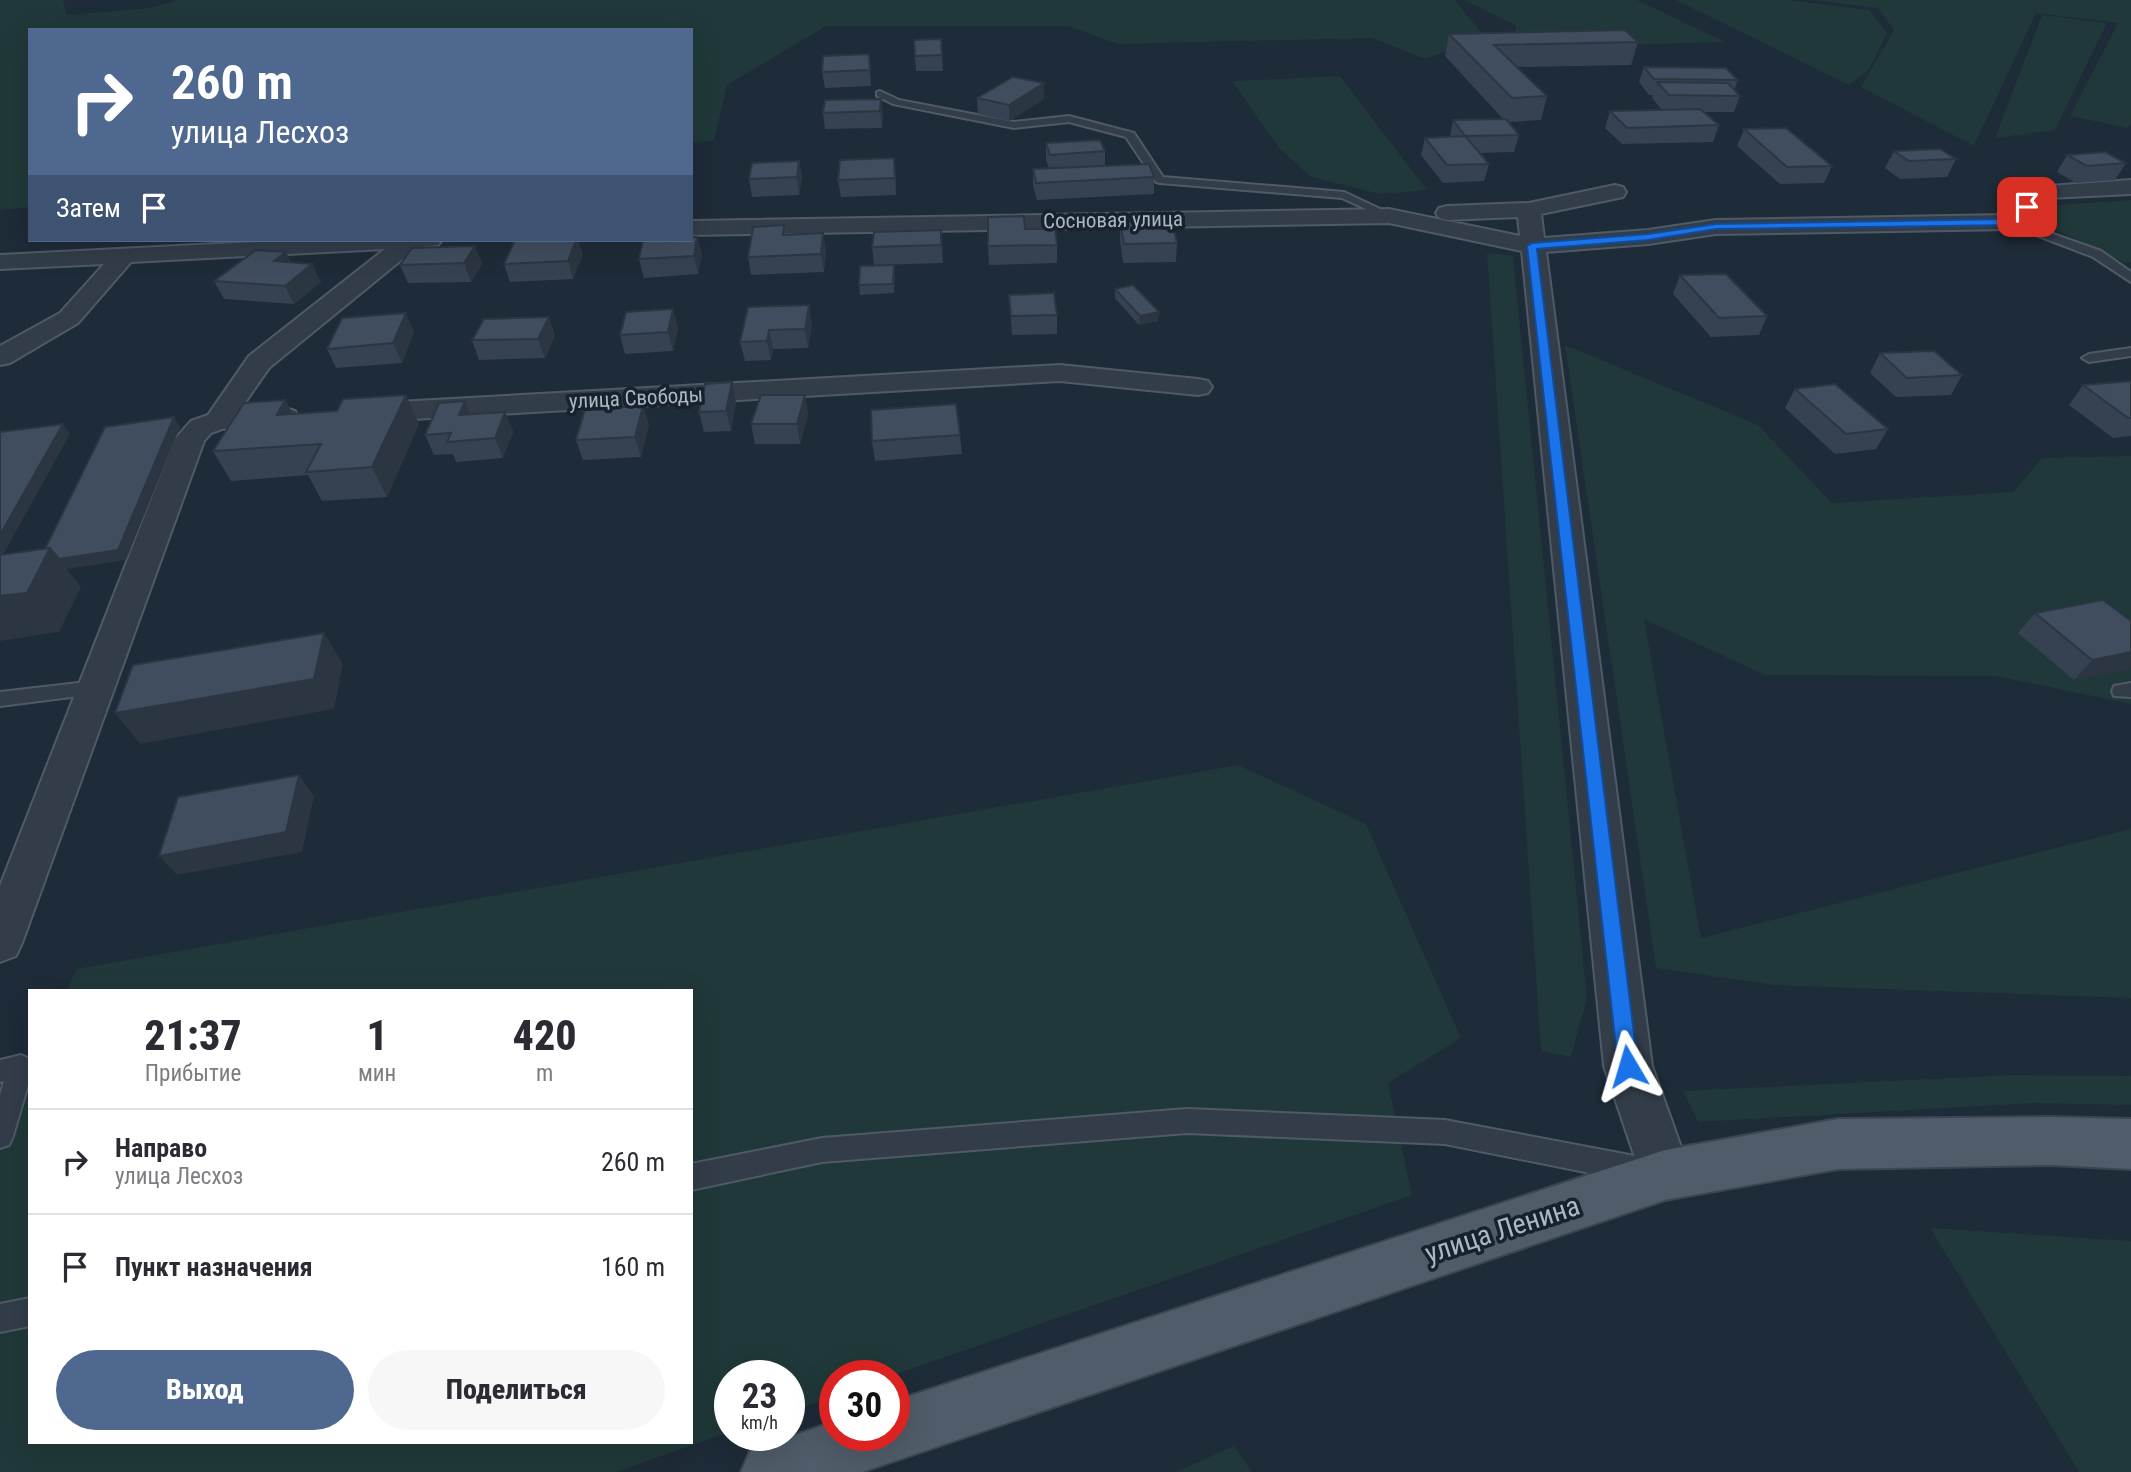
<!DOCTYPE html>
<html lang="ru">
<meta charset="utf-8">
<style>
:root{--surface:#fff;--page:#f7f7f7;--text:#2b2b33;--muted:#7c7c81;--line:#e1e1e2;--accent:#4e688f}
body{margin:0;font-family:"Roboto Condensed",sans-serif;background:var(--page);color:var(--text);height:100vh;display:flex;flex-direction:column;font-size:26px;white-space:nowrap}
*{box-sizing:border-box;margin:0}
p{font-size:23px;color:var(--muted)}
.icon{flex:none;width:38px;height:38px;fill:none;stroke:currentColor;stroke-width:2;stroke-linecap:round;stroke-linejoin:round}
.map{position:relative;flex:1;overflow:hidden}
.sheet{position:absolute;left:28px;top:989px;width:665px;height:455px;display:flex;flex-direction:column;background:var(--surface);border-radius:0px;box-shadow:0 7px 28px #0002}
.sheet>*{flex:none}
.guide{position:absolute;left:28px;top:28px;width:665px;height:214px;border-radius:0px;box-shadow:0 7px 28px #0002;background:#4e688f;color:#fff;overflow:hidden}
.speed{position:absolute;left:714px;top:1360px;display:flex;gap:14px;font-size:35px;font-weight:700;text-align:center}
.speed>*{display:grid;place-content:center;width:91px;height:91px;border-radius:50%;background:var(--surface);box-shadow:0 7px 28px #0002;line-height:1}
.speed small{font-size:18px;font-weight:400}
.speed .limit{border:10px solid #d22;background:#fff;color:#111}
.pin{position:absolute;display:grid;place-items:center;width:60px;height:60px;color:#fff;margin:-30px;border-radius:14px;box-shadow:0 4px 10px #0006}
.me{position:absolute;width:77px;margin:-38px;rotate:353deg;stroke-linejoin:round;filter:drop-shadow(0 0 5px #0008)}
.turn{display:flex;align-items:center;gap:24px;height:147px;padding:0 28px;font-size:32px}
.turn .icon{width:91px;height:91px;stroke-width:2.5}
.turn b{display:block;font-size:49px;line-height:60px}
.then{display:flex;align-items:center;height:66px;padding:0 28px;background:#0003;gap:14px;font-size:26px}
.eta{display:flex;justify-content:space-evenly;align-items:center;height:119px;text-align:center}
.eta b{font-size:42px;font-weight:800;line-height:49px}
.cta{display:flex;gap:14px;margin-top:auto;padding:14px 28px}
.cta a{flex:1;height:80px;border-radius:42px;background:var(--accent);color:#fff;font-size:28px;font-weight:800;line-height:80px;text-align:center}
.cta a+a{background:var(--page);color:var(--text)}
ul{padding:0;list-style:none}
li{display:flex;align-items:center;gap:21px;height:105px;padding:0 28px;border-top:2px solid var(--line)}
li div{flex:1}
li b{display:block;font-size:26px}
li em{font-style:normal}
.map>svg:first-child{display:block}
.green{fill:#203839}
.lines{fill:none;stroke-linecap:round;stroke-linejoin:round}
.lane-casing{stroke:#4f5a67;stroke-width:4}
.street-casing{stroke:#4f5a67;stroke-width:4}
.primary-casing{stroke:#3b4652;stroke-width:4}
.lane{fill:#323d49;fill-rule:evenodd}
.street{fill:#323d49;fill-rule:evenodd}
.primary{fill:#505c69;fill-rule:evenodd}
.wall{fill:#364251}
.shaded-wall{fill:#2c3642}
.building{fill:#3f4d5e;stroke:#2c3642;stroke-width:2}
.route{fill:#1a73e8;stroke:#114b97;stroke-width:2}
.labels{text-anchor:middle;stroke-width:7;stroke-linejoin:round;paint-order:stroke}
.far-street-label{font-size:21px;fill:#acb7c6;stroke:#18222d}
.near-street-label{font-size:28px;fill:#acb7c6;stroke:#18222d}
</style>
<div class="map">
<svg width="2131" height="1472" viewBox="0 0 2131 1472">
<rect width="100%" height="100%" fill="#1e2b38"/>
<g class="green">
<polygon points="0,0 63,0 67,15 150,8 179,0 1455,0 1485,37 1425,59 1372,38 1118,44 1068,26 826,26 727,85 714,141 691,142 691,30 30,30 30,207 0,210"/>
<polygon points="1464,0 1637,0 1725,42 1502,48 1516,34 1515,25"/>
<polygon points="1676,0 1788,0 1869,10 1887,33 1869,69 1849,85"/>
<polygon points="1812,0 2131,0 2131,124 2128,128 2070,116 2118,23 2036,13 1974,146 1861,87 1894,30 1878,8"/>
<polygon points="2042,15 2107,23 2055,130 1995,138"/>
<polygon points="1340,76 1427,190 1380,194 1311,177 1279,148 1232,81"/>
<polygon points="2131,200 2131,262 2125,263 2042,223 2057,205"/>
<polygon points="1487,253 1513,256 1587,998 1571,1057 1541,1051"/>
<polygon points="1565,345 1758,425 1832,503 2013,492 2042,458 2131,456 2131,704 1995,676 1765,675 1644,619 1701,938 2131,829 2131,998 1774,985 1656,968"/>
<polygon points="1238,765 1366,824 1461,1038 1388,1083 1412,1195 893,1375 835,1376 835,1396 789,1412 789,1376 730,1376 730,1432 615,1472 0,1472 0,1143 30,1075 30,1442 691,1442 691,990 67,990 76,969"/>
<polygon points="2012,1075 2131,1076 2131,1105 2034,1103 1698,1122 1683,1091"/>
<polygon points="1930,1228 2131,1241 2131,1472 2079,1472"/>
<polygon points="1234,1446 1252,1472 1176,1472"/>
</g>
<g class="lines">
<defs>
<g id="lane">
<polygon points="880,91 899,100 1014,122 1069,116 1134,133 1163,177 1344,192 1395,216 1385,218 1342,198 1160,183 1156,182 1126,137 1069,122 1014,128 893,104 877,96 877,92"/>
<polygon points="2011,219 2101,251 2131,272 2131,282 2093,257 2007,224 2007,220"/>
<polygon points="2131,348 2131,356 2089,362 2082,358 2089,354"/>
<polygon points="96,681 103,683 105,688 103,693 0,706 0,692"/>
<polygon points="2131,683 2131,697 2114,696 2112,691 2114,686"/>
<polygon points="21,1055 30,1059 30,1078 13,1136 9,1145 0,1148 0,1095 4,1081 0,1082 0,1060"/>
<polygon points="1187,1109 1445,1120 1640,1157 1649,1161 1653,1170 1649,1179 1640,1183 1445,1144 1187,1133 822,1162 691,1190 691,1164 822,1138"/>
<polygon points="30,1298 30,1326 0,1332 0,1304"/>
</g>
<g id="street">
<polygon points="2131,180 2131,194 2049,198 2019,227 2011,229 1716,234 1648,244 1546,252 1652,1066 1691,1175 1683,1193 1665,1200 1647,1193 1604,1066 1522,251 1389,223 691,235 691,221 1389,209 1520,236 1518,217 1447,220 1439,218 1436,213 1439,208 1447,206 1529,203 1615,185 1623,187 1626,192 1623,197 1541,214 1544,238 1648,230 1716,220 2005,215 2035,187"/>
<polygon points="296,240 442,240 438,245 416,248 269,368 239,411 285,408 295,411 299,417 295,423 222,429 211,433 204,441 22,943 16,956 0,962 0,886 175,439 191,421 208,415 249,356 385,249 131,262 78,323 10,363 0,365 0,346 60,313 104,264 0,269 0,255"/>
<polygon points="1060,365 1198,379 1208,381 1212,387 1208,393 1198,395 1060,381 362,422 352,419 348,413 352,407 362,404"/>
</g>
<polygon id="primary" points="2051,1117 2131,1119 2131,1169 2051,1165 1838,1169 1665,1200 862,1472 741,1472 750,1451 835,1421 835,1435 894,1435 894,1401 1665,1150 1838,1119"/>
</defs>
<use href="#lane" class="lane-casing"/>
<use href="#street" class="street-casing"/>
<use href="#primary" class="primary-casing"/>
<use href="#lane" class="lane"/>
<use href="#street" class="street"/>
<use href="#primary" class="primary"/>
</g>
<g class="wall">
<polygon points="1449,34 1638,42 1631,65 1517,67 1547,96 1541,120 1508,122 1519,135 1514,152 1479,153 1489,164 1484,181 1443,183 1421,155 1425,138 1450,137 1453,120 1503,119 1445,56"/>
<polygon points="941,39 943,71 916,71 915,56"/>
<polygon points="869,54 871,86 825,88 822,72"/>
<polygon points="1644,67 1738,80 1734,90 1740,96 1734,112 1704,112 1719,125 1713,142 1622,144 1605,128 1610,111 1662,110 1652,98 1653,95 1649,95 1639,82"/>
<polygon points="977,98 1044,99 1009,121 978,114"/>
<polygon points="881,99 883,115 882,128 825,129 823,113"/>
<polygon points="1744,129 1832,166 1824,183 1780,184 1737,146"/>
<polygon points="1046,143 1105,151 1105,166 1154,177 1154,194 1037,200 1033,186 1033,169 1049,168 1046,160"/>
<polygon points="1894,151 1956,159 1947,177 1900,179 1885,168"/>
<polygon points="2067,155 2126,163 2115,180 2076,183 2057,172"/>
<polygon points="799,161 802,178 799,195 752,197 749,179"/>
<polygon points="896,175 896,195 841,197 838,180"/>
<polygon points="1120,222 1177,243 1176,262 1123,263 1120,240"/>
<polygon points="784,225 786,234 823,233 826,251 824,272 751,275 748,257"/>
<polygon points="1025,229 1057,245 1057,263 989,265 988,246"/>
<polygon points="941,230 943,263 874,265 872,247"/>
<polygon points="697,237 702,255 698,274 644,278 639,259"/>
<polygon points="475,246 482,264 471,282 408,283 400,265"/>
<polygon points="583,255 573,279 510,282 504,264"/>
<polygon points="291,262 321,282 294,304 224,299 214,281"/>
<polygon points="895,274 894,293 860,295 859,285"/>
<polygon points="1680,275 1767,316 1759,335 1711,337 1673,294"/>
<polygon points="1115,289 1158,321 1139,325 1115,298"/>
<polygon points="1009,295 1057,315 1057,334 1012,335"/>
<polygon points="748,307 812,324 808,348 773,349 771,360 745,361 740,342"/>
<polygon points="549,317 555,336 545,358 479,360 472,340"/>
<polygon points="678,328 673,351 625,354 620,335"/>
<polygon points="414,332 402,363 336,368 327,349"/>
<polygon points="1880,353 1962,375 1951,395 1896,397 1870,373"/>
<polygon points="2131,381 2131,436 2113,438 2069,405 2083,385"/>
<polygon points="1795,389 1888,429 1876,449 1835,454 1785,408"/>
<polygon points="805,395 808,415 800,444 755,444 751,424"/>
<polygon points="285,400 293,414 419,424 387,497 322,501 308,475 231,481 213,451"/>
<polygon points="736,402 731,431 704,432 699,412"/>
<polygon points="643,406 649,425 641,457 583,460 576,440"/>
<polygon points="505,412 513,432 503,458 456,462 453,454 434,455 425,435"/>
<polygon points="960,435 962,454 875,461 872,441"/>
<polygon points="2035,613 2131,621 2074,680 2018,633"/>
</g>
<g class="shaded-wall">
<polygon points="1044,83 1044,99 1009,121 1009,105"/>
<polygon points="881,99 883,115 882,128 880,111"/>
<polygon points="894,158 896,175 896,195 895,178"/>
<polygon points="799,161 802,178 799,195 797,177"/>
<polygon points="941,230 943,248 943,263 941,245"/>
<polygon points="823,233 826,251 824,272 821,254"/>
<polygon points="697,237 702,255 698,274 694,256"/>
<polygon points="576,240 578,240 583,255 573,279 568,261"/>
<polygon points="475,246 482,264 471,282 464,263"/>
<polygon points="286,252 295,270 274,261"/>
<polygon points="312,264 321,282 294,304 285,286"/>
<polygon points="809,305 812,324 808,348 805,329"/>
<polygon points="673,309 678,328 673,351 668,332"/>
<polygon points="1159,312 1158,321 1139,325 1140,316"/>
<polygon points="406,313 414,332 402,363 393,343"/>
<polygon points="549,317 555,336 545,358 538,339"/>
<polygon points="769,330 773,349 771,360 767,341"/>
<polygon points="732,382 736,402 731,431 726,411"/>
<polygon points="406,395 419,424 387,497 372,467"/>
<polygon points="805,395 808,415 800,444 797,424"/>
<polygon points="285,400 301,429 277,415"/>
<polygon points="465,401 473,421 459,415"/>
<polygon points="643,406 649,425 641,457 635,437"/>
<polygon points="505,412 513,432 503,458 495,438"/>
<polygon points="174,417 180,427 126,560 67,569 81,587 59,632 0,641 0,596 50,548"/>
<polygon points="63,424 70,434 0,560 0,535"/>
<polygon points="324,633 343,664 334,709 140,744 115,713"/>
<polygon points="2131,652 2131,669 2074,680 2092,660"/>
<polygon points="299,775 314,796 302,852 177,875 159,856"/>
</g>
<g class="building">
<polygon points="1625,30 1638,42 1494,45 1547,96 1512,98 1449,34"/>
<polygon points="941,39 942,55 915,56 914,40"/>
<polygon points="869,54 870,70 822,72 823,56"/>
<polygon points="1644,67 1726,68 1738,80 1654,79"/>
<polygon points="1013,77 1044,83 1009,105 977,98"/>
<polygon points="1657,82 1728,83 1740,96 1669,95"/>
<polygon points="881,99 880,111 823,113 825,100"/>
<polygon points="1700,109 1719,125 1627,128 1610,111"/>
<polygon points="1506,119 1519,135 1465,136 1489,164 1447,165 1425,138 1465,136 1453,120"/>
<polygon points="1786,128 1832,166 1787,167 1744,129"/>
<polygon points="1100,140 1105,151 1050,155 1046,143"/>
<polygon points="1940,149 1956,159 1909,161 1894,151"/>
<polygon points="2105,152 2126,163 2087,166 2067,155"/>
<polygon points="894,158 895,178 838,180 840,160"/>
<polygon points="799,161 797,177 749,179 752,163"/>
<polygon points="1149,164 1154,177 1036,183 1033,169"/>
<polygon points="1024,216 1025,229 1055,229 1057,245 988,246 988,217"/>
<polygon points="1172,221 1177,243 1124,244 1120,222"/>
<polygon points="784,225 783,235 823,233 821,254 748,257 753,227"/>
<polygon points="941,230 941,245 872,247 874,232"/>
<polygon points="691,237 697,237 694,256 639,259 643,240 691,240"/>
<polygon points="515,240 576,240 568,261 504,264"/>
<polygon points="475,246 464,263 400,265 412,248"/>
<polygon points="256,250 286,252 274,261 312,264 285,286 214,281"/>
<polygon points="894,265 893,284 859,285 860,266"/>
<polygon points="1726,274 1767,316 1719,318 1680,275"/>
<polygon points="1133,285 1159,312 1140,316 1115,289"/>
<polygon points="1054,293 1057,315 1011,316 1009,295"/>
<polygon points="809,305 805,329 769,330 767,341 740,342 748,307"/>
<polygon points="673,309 668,332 620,335 626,312"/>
<polygon points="406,313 393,343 327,349 342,318"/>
<polygon points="549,317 538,339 472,340 484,319"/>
<polygon points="1934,351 1962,375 1907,378 1880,353"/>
<polygon points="2131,381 2131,418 2128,418 2083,385"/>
<polygon points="732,382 726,411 699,412 705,384"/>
<polygon points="1835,384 1888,429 1846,434 1795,389"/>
<polygon points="406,395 372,467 306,472 321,444 213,451 244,403 285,400 277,415 337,411 343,399"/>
<polygon points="761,395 805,395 797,424 751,424"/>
<polygon points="465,401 459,415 505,412 495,438 447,442 451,433 425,435 439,403"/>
<polygon points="956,404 960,435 872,441 871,410"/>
<polygon points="643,406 635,437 576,440 585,409"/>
<polygon points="174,417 118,550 59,559 50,548 45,549 105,427"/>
<polygon points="63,424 0,535 0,432"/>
<polygon points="50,548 27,593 0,596 0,555"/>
<polygon points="2103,600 2131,621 2131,652 2092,660 2035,613"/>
<polygon points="324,633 314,679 115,713 133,665"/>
<polygon points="299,775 286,832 159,856 178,797"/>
</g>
<polygon class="route" points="2027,204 2032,207 2031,209 2011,225 1716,229 1648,240 1537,249 1638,1066 1635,1072 1628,1075 1621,1072 1618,1066 1527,246 1532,243 1648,234 1716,224 2009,219"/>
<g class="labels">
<g class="far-street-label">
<text transform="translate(1113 220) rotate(-1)" y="7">Сосновая улица</text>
<text transform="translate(636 398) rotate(-3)" y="7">улица Свободы</text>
</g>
<g class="near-street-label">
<text transform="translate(1502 1229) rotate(-18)" y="10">улица Ленина</text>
</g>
</g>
</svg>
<div class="speed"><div>23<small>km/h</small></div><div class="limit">30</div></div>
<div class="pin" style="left:2027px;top:207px;background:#d93025"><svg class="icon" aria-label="arrive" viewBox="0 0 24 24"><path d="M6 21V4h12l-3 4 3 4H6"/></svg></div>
<svg class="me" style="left:1628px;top:1066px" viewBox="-20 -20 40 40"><path d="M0-17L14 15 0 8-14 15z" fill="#1a73e8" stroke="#fff" stroke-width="4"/></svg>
<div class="guide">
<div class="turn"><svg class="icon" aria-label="right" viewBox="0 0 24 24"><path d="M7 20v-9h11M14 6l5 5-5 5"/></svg><div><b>260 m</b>улица Лесхоз</div></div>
<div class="then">Затем<svg class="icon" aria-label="arrive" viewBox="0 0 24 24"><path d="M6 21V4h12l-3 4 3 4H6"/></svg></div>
</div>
<section class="sheet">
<div class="eta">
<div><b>21:37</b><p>Прибытие</p></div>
<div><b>1</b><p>мин</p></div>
<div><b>420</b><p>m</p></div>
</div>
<ul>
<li><svg class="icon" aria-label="right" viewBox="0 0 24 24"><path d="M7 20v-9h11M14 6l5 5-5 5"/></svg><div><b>Направо</b><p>улица Лесхоз</p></div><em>260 m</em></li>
<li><svg class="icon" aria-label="arrive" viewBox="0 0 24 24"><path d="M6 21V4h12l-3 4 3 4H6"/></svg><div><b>Пункт назначения</b></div><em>160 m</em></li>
</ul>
<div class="cta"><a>Выход</a><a>Поделиться</a></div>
</section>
</div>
